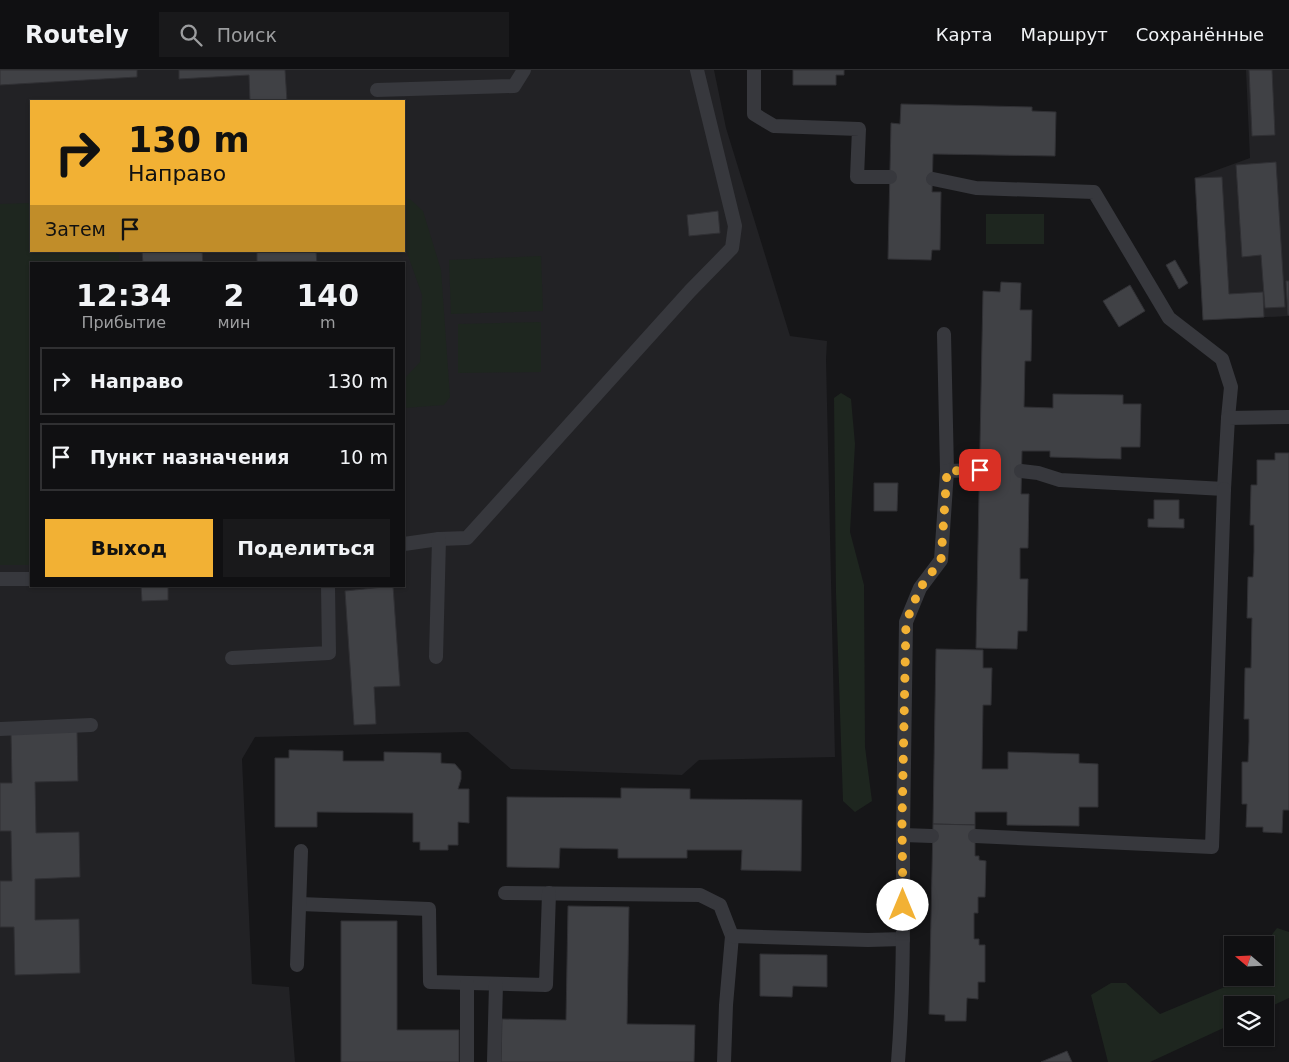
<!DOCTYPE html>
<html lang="ru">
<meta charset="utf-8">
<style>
:root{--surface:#101012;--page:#19191b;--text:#f1f3f6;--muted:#9c9d9f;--line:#303032;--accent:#f2b134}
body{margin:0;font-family:"DejaVu Sans",sans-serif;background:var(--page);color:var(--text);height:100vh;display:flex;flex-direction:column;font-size:19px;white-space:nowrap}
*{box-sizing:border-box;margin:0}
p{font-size:16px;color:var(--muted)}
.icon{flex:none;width:28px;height:28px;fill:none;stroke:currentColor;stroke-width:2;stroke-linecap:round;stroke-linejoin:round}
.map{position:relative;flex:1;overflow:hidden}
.sheet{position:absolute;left:30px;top:192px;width:375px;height:325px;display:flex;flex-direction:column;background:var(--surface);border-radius:0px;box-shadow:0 1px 4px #0004,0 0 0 1px var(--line)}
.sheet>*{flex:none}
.top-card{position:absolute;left:30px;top:30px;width:375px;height:152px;border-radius:0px;box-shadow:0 1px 4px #0004,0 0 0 1px var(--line);background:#f2b134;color:#111;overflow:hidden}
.needle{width:32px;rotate:289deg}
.controls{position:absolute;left:1224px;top:866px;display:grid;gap:10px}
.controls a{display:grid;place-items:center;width:50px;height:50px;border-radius:0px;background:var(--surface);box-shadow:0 1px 4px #0004,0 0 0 1px var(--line);font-size:25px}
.pin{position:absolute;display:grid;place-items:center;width:42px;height:42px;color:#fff;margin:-21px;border-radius:10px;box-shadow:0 2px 8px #0006}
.me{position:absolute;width:55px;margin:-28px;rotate:0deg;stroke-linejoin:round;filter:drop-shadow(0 0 4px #0008)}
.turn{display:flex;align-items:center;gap:18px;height:105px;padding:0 15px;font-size:22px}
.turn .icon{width:65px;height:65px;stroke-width:2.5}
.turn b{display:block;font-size:35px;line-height:42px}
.then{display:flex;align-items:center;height:48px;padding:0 15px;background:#0003;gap:10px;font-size:19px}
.eta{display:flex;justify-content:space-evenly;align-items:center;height:85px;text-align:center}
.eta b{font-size:30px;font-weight:700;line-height:35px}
.button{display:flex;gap:10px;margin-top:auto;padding:10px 15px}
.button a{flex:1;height:58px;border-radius:0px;background:var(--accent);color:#111;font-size:20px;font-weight:700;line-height:58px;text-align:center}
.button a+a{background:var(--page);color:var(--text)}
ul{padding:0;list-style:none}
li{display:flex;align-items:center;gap:15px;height:68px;margin:0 10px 8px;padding:0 5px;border:2px solid var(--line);border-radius:0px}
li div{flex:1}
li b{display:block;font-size:19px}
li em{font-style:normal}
header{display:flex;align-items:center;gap:30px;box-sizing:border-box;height:70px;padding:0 25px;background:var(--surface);border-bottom:1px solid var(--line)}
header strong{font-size:24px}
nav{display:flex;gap:28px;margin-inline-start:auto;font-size:18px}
.search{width:350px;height:45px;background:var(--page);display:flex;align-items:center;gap:12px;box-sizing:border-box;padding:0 18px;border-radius:0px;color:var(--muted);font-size:19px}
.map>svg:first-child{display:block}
.built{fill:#222225;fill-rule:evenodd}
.green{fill:#1e261f}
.building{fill:#404145;stroke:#303034}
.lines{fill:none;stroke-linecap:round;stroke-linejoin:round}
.lane{stroke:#37383d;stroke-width:14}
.route{stroke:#f2b134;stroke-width:9;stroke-dasharray:0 16.2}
</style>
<header>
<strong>Routely</strong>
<div class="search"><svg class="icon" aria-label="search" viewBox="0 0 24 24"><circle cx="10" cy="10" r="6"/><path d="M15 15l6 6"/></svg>Поиск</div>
<nav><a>Карта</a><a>Маршрут</a><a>Сохранённые</a></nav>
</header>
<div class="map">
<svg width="1289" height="992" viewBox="0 0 1289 992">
<rect width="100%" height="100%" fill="#161618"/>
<g class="built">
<path d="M0,0H714L726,58L790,266L827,271L826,289L835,687L699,690L682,705L511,699L468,662L255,667L242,689L252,914L289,917L295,992H0ZM31,31H404V181H31ZM31,194H404V516H31Z"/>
<polygon points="1246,0 1289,0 1289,246 1203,250 1195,108 1250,88"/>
</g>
<g class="green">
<polygon points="404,127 411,130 423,141 441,200 450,327 444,335 404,338 404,309 420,292 422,225 404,174"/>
<polygon points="31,133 31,181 119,181 119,194 31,194 31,495 0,495 0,134"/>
<rect x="986" y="144" width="58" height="30"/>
<polygon points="541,186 543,241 451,244 449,190"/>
<polygon points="541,252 541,302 458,303 458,254"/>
<polygon points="841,323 851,329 855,374 850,462 864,515 865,677 872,731 855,742 843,731 836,523 834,328"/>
<polygon points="1277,858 1289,862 1289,928 1265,939 1265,935 1232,935 1232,954 1150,992 1108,992 1091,925 1111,913 1126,913 1160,944 1232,914 1237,908 1265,908 1265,875 1264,875"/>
</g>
<g class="building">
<polygon points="0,0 137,0 137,7 0,15"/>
<polygon points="179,0 285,0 287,31 250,31 249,5 179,9"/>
<polygon points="793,0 844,0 844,5 836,5 836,15 793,15"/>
<polygon points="1249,0 1272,0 1275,65 1252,66"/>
<polygon points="901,34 1032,37 1032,41 1056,42 1055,86 933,84 932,122 941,122 940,180 932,180 931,190 888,189 891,53 900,54"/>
<polygon points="1276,92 1285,237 1265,238 1261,185 1242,187 1236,95"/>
<polygon points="1222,107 1229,224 1263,222 1264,247 1203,250 1195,108"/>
<polygon points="718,141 720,163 689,166 687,145"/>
<polygon points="142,181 202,181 203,194 143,194"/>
<polygon points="257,181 316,181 317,194 257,194"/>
<polygon points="1175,190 1188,213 1179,219 1166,195"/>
<polygon points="1286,211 1289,211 1289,245 1288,245"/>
<polygon points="1001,212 1021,213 1020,240 1032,240 1031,291 1025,291 1024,337 1053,338 1053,324 1123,325 1123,334 1141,334 1140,377 1121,377 1121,389 1050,387 1050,381 1022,381 1021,424 1029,424 1028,478 1020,478 1020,509 1028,509 1027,561 1018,561 1017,579 976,578 983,221 1000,222"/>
<polygon points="1130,215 1145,241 1119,257 1103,231"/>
<polygon points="1275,383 1289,383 1289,740 1283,740 1282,763 1263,762 1263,757 1246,757 1247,734 1242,734 1242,692 1248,692 1249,671 1249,649 1244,649 1245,598 1251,598 1252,548 1247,548 1248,507 1253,507 1254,481 1254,455 1250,455 1251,415 1257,415 1257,390 1275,390"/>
<polygon points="874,413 898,413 897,441 874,441"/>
<polygon points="1154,430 1179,430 1179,449 1184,449 1184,458 1148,457 1148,449 1154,449"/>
<polygon points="141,516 168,516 168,530 142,531"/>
<polygon points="393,516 400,616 374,617 376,654 354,655 345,521"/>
<polygon points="936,579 983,580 983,598 992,598 991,635 983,635 982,699 1008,699 1008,682 1079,684 1079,693 1098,694 1098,737 1079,737 1079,756 1007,755 1007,742 975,742 975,755 933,754"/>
<polygon points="77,661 78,711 35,712 36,763 79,762 80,807 35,809 35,850 79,849 80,903 15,905 14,857 0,857 0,811 12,811 11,761 0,761 0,713 12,713 11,663"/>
<polygon points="289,680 343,681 343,691 384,691 384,682 441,683 441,693 455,694 461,701 461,709 458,719 469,719 469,753 458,752 458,775 448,775 448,780 420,780 420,772 413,772 413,743 317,742 317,757 275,757 275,688 289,688"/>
<polygon points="621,718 690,719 690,729 802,730 801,801 741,800 742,780 687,780 687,788 618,788 618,779 560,778 559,798 507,797 507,727 621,728"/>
<polygon points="933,754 975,755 975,786 979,786 979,790 986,791 985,827 978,827 978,843 974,843 974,869 979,869 979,875 985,875 985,912 978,912 978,929 967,928 966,951 945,951 945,945 929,944"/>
<polygon points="568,836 629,837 627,954 695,955 694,992 501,992 502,949 566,950"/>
<polygon points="341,851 397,851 397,960 459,960 459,992 341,992"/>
<polygon points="760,884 827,885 827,917 793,916 792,927 760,926"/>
<polygon points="1067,981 1072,992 1041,992"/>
</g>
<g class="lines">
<g class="lane">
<polyline points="754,0 754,44 774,56 859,59 857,107 890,107"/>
<polyline points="377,20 514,16 524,0"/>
<polyline points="933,109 976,118 1094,122 1169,248 1222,289 1231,317 1228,348"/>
<polyline points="944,264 947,401"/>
<polyline points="1021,401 1038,403 1060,410 1224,419 1228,348 1289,347"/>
<polyline points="404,474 439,469 467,468 690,221 732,178 735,156 697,0"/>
<polyline points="0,509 31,509"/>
<polyline points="436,587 439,469"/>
<polyline points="232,588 329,583 328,516"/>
<polyline points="0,659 91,655"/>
<polyline points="903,765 906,552 920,518 941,490 947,401 980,400"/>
<polyline points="975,766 1212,777 1224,419"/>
<polyline points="505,823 700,825 720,835 732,866 726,935 724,992"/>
<polyline points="300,834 429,839 430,912 546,915 549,823"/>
<polyline points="732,866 868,870 903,869"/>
<polyline points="297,895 301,781"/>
<polyline points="467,913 467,992"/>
<polyline points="494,992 496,914"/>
<path d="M898,992C904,917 903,841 903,765L932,766"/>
</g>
</g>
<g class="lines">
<polyline class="route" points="903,835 902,753 906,552 920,518 941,490 947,401 980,400"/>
</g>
</svg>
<div class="controls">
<a><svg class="needle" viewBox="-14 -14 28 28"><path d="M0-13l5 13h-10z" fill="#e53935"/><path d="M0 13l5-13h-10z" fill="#9c9d9f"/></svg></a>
<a><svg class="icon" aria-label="layers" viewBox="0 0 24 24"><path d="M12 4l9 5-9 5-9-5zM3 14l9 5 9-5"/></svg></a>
</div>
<div class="pin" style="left:980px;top:400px;background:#d93025"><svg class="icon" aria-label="arrive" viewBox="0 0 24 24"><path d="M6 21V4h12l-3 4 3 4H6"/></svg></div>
<svg class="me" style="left:903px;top:835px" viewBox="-20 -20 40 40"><circle r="19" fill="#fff"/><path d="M0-13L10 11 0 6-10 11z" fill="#f2b134"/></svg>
<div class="top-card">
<div class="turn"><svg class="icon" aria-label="right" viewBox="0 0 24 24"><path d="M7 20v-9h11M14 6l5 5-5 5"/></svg><div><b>130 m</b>Направо</div></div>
<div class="then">Затем<svg class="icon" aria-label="arrive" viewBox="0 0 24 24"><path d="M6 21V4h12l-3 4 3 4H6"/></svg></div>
</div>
<section class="sheet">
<div class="eta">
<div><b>12:34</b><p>Прибытие</p></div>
<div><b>2</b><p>мин</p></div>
<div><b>140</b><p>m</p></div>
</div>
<ul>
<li><svg class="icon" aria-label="right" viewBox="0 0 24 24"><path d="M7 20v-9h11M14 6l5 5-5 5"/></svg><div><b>Направо</b></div><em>130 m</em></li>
<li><svg class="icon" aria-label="arrive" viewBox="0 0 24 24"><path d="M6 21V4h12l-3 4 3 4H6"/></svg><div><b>Пункт назначения</b></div><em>10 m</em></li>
</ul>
<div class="button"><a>Выход</a><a>Поделиться</a></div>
</section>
</div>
